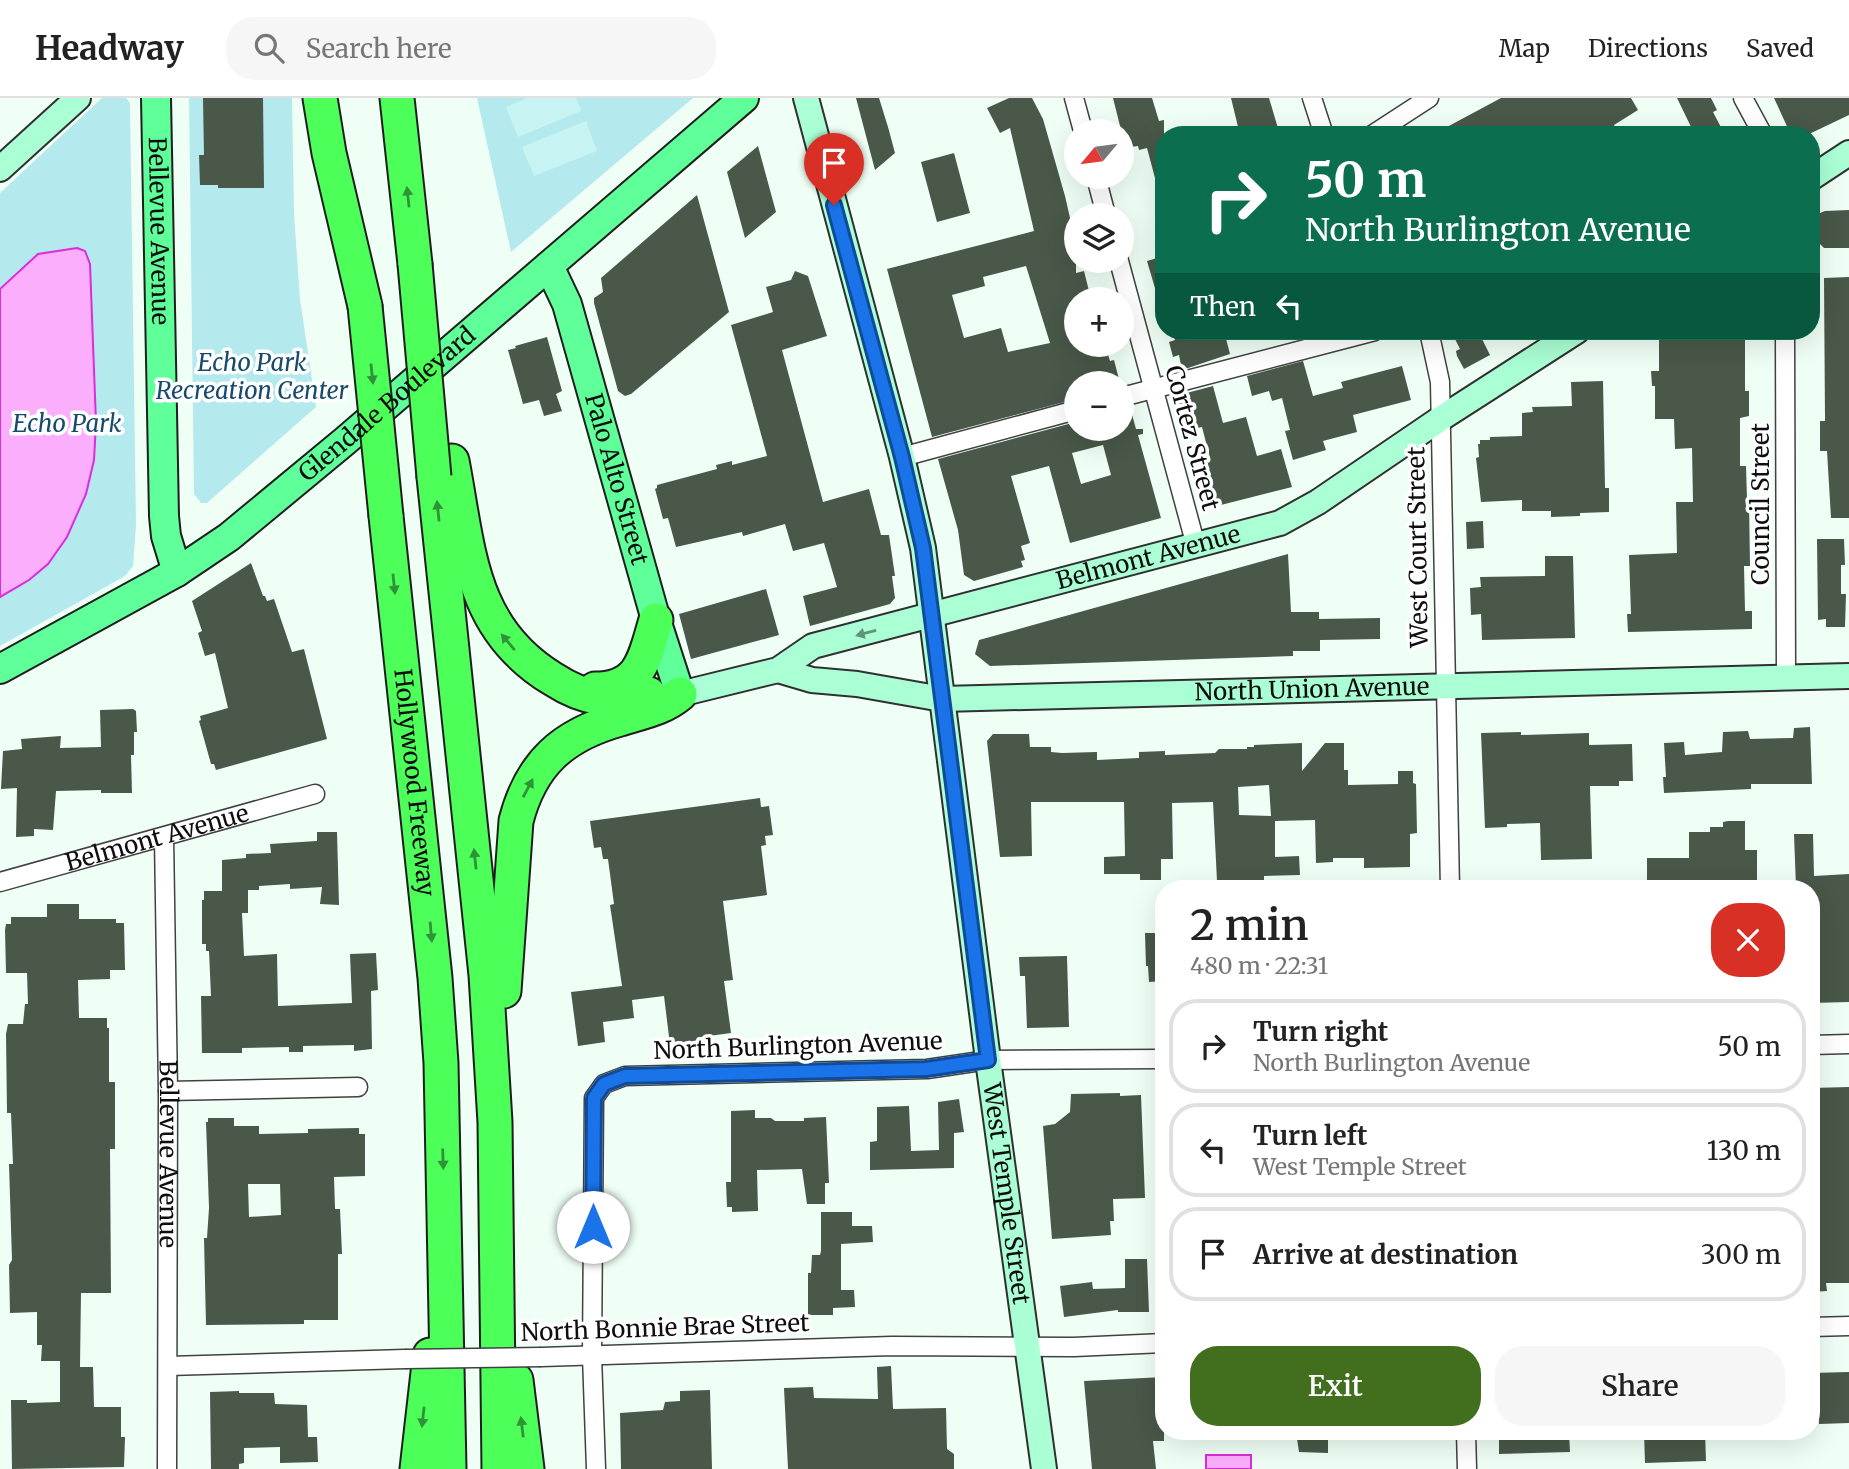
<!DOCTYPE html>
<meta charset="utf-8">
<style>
:root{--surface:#fff;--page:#f6f6f6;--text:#222;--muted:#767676;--line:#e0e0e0;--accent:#416f1d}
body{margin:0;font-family:Merriweather,serif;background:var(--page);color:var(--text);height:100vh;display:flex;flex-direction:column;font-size:26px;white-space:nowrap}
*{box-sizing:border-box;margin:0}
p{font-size:23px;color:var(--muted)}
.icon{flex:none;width:38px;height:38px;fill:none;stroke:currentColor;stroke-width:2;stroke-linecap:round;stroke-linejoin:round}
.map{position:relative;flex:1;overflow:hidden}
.side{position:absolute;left:1155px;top:782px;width:665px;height:560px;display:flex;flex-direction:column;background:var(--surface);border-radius:28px;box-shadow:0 7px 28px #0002}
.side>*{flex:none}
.top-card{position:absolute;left:1155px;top:28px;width:665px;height:214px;border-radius:28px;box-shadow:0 7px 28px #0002;background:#0b6e4f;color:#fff;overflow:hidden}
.needle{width:46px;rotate:241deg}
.fabs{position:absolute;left:1064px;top:21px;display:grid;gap:14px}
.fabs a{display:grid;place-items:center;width:70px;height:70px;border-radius:50%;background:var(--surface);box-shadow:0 7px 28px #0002;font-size:35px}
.pin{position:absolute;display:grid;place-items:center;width:60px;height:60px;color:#fff;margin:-72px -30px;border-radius:50% 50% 50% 0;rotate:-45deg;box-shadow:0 0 7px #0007}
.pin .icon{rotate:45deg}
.me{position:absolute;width:77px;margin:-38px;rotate:0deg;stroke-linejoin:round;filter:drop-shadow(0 0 5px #0008)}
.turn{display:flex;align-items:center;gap:24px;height:147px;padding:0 35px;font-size:32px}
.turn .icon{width:91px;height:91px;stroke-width:2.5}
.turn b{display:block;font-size:49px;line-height:60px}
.then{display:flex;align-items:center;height:66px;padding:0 35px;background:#0003;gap:14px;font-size:26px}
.round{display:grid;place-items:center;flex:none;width:74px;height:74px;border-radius:28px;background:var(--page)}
.head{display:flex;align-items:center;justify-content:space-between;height:119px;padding:0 35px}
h1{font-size:42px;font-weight:600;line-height:52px}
.primary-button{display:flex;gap:14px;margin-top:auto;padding:14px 35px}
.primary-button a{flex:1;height:80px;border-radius:28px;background:var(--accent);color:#fff;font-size:28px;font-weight:600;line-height:80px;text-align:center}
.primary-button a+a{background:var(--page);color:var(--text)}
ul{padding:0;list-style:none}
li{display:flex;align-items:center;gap:21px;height:94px;margin:0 14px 10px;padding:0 21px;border:4px solid var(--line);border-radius:28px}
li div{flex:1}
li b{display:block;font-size:26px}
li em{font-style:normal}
header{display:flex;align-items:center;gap:42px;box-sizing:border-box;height:98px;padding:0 35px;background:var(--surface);border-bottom:2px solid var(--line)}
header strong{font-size:33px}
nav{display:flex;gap:38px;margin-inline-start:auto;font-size:24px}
.search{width:490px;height:63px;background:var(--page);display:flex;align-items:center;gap:18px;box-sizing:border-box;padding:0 24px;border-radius:28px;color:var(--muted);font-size:26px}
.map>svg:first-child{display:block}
.green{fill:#b4e9ee}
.pitch{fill:#c7f4f2}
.water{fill:#fbaefc;stroke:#db2dda;stroke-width:2}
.building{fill:#495849;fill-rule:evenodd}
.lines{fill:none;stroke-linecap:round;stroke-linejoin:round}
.street-casing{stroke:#414141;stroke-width:21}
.secondary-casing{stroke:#303030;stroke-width:28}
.primary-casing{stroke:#1f1f1f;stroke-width:32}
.highway-casing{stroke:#1f1f1f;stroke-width:37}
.street{stroke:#fff;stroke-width:18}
.secondary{stroke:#aaffd4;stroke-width:24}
.primary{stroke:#5fff99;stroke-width:28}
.highway{stroke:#4dff59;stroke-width:33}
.street-bridge-casing{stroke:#414141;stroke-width:21;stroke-linecap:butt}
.highway-bridge-casing{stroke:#1f1f1f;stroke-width:37;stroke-linecap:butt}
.street-bridge{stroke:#fff;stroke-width:18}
.highway-bridge{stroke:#4dff59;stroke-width:33}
.oneway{fill:#319337}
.oneway2{fill:#64937b}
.route-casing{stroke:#114b97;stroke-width:18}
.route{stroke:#1a73e8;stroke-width:12}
.labels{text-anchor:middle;stroke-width:7;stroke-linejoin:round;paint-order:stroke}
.street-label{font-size:24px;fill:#0e0e0e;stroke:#fff}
.park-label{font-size:24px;font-style:italic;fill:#174b6d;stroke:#fff}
</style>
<header>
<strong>Headway</strong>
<div class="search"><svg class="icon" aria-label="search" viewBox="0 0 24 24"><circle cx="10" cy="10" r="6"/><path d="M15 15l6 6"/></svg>Search here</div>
<nav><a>Map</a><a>Directions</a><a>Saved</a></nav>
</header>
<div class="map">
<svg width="1849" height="1371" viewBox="0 0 1849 1371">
<rect width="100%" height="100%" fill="#effff6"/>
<g class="green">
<polygon points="102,0 126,0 130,5 136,427 133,468 125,478 0,548 0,95"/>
<polygon points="189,0 292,0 294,116 300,201 316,309 207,405 201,405 194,396"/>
<polygon points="477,0 693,0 511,154"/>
</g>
<g class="pitch">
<polygon points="527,0 576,0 581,13 518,39 506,9"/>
<polygon points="586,23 597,53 534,78 522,49"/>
</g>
<g class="water">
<polygon points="77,150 85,153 90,166 96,325 94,362 86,396 67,439 48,466 29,482 0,499 0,191 38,156"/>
<rect x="1206" y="1357" width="45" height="14"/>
</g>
<g class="building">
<polygon points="203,0 263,0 264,90 218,90 218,87 200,87 199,57 204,57"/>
<polygon points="856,0 879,0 888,29 895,55 875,72"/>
<path d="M1009,0H1032L1043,21L1065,98L1076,146V175L1084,173L1091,201H1076V247H1105L1110,263L1114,262L1120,285H1076V301L932,339L887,171L1034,133L1010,30L1000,35L987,10ZM1026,168L1050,245L1008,254L1001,230L964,240L952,197L985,188L983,179Z"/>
<polygon points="1113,0 1152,0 1159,23 1164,22 1164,94 1159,95 1147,50 1139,52 1138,48 1131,49 1128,39 1123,40"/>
<polygon points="1231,0 1269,0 1280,37 1240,37"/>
<polygon points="1501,0 1631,0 1638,12 1614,27 1615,30 1604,37 1432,37"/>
<polygon points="1677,0 1711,0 1717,12 1713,14 1725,37 1695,37"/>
<polygon points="1774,0 1849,0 1849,17 1807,37 1791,37"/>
<polygon points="758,48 776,114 745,140 727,74"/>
<polygon points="954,55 970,115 937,124 921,64"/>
<polygon points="697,97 729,214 631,296 625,298 618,293 594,205 594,200 603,194 601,180"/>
<polygon points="1849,112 1849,150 1824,150 1819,145 1820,115 1825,113"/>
<polygon points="1164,158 1164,203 1159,204 1147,163"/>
<polygon points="795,173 808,178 827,238 782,252 823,404 869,391 881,437 889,437 895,478 892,478 895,500 890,506 810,528 803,498 837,489 824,445 793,453 785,426 743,438 742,434 676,449 668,420 663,421 655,391 657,390 657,387 717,371 716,367 732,363 732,367 767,358 731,227 773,214 766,189 791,182"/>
<polygon points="1849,179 1849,420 1831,420 1827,353 1820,353 1820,323 1825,323 1824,180"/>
<polygon points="1172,233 1224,233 1230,256 1182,272 1179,257 1173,259 1169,244 1175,242"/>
<polygon points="1451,233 1478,233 1490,257 1464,271 1457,258 1456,253 1460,251"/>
<polygon points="1659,233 1745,233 1745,293 1749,293 1749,318 1740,320 1740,368 1746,368 1747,402 1749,402 1750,468 1744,468 1745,513 1752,513 1752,531 1628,534 1627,516 1631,516 1629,457 1677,455 1676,404 1693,404 1692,350 1675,351 1674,321 1655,321 1655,288 1652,288 1651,273 1659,273"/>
<polygon points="547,239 562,293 556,296 562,313 544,318 539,302 523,306 508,252 516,250 515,248"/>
<polygon points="1303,263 1313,298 1343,290 1341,284 1402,268 1411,302 1353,317 1357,334 1323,343 1326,352 1293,362 1285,333 1290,332 1282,300 1272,303 1269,293 1252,298 1247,278"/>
<polygon points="1603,283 1605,390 1609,390 1609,414 1580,415 1580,418 1551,419 1551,413 1522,413 1522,402 1481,404 1476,360 1479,359 1478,346 1480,346 1480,342 1490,342 1490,339 1522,338 1522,315 1533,314 1532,309 1572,308 1571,284"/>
<polygon points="1213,288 1223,325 1246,319 1257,358 1281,351 1292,389 1213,409 1200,362 1210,360 1202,329 1189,332 1185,321 1182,321 1178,305 1181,304 1179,297"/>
<path d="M1130,309L1136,331H1143V336L1138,337L1161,420L1070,445L1049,368L1011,378L1030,445L1021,448L1025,462L1021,463L1023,469L974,483L964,477L958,432L938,361L1076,324V331H1122V310ZM1103,347L1111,377L1081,386L1072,355Z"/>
<polygon points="1483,423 1484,450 1467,451 1466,424"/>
<polygon points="1817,441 1844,441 1845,467 1841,467 1841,496 1846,496 1845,529 1826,529 1826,521 1818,522"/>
<polygon points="1288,456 1291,514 1319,514 1319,521 1380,520 1380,541 1320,542 1320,553 1293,553 1293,558 990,568 975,556 979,542"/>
<polygon points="1545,458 1573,458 1575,540 1482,542 1481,516 1471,517 1470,490 1481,489 1480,479 1545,478"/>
<polygon points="251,465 263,498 265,498 267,503 274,501 292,554 304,551 327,641 216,672 214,666 211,666 199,623 201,622 200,618 228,610 215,555 205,558 198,535 202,533 192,503"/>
<polygon points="766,491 779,537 691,561 679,516"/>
<polygon points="133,611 136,613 137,634 134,634 134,657 131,657 132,695 101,695 101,692 56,693 53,732 34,731 34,738 16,739 17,690 1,691 3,653 22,651 21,641 61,638 60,650 101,649 100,612"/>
<polygon points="1810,629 1812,686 1751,686 1751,691 1664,695 1663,679 1666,679 1664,645 1684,644 1685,657 1722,654 1723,634 1748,633 1750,641 1793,640 1794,630"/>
<polygon points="1521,634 1521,637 1589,635 1589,647 1632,646 1633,683 1619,683 1619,688 1590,688 1592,761 1541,762 1540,725 1507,726 1507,729 1485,730 1481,635"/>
<path d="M993,636H1029L1030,649H1051V654L1062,655L1097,654V662L1139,660V654L1165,653V657L1215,655L1219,651H1247V649H1254V647L1302,645V673L1325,645H1344V672H1348V687L1398,686V673H1413V685L1416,686L1417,735L1410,736V769L1364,770V760H1333V764L1316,765L1315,722L1275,723V759L1299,758L1300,777L1264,778V782L1217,783L1213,704L1172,705L1173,761H1161V782H1140V776H1104V759L1125,758L1124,704H1031L1032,758L1000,759L987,643ZM1269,687L1271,718L1239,717L1238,689Z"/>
<polygon points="760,700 761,709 769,708 773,737 765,738 766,747 761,748 767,797 723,803 733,882 724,883 731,935 701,939 702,951 671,955 664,898 632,902 634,920 603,924 605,944 578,948 571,894 622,888 610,807 614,806 608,761 603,761 601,749 594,750 590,723"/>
<polygon points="1728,723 1745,723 1745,752 1757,752 1757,791 1647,791 1647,760 1689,760 1689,734 1710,734 1710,729 1723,729 1723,724"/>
<polygon points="317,734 337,734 339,807 320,806 322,789 290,791 290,786 259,788 259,792 248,792 248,815 242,815 244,858 277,856 278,908 352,905 350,856 376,855 378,892 371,893 372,951 354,953 354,947 303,948 303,954 289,954 289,949 242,950 242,955 202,955 201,898 211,898 209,853 206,853 206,846 202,846 202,802 204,802 204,793 222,793 222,762 246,760 246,756 271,755 270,746 317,743"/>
<polygon points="1794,736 1813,736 1814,778 1849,776 1849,904 1811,905 1811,789 1796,789"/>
<polygon points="47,806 79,806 79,821 116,821 116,825 124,825 125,872 110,872 110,881 78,882 79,920 107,920 107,930 109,930 109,984 115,984 115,1051 110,1051 111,1195 81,1195 80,1269 93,1269 94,1309 121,1309 121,1339 125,1339 124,1369 12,1371 11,1302 27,1302 27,1305 60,1304 60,1263 41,1263 42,1247 37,1247 37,1214 10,1215 9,1167 12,1162 9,1066 13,1066 11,1015 7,1015 6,936 8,926 23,926 25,906 28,906 27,875 6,875 5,832 6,826 11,826 11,819 47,819"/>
<polygon points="1145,835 1164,835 1164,883 1149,884 1148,868 1146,868"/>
<polygon points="1067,858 1069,929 1027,930 1025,878 1020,878 1019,859"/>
<polygon points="1849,989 1849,1185 1826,1185 1827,1193 1811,1194 1812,1107 1816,1107 1814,1077 1811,1078 1811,990"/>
<polygon points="1120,995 1120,998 1141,997 1145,1100 1113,1101 1114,1123 1110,1123 1111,1137 1052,1141 1043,1028 1055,1026 1070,1014 1071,996"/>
<polygon points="959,1001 964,1034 954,1035 954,1070 870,1072 870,1044 877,1043 877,1009 909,1008 911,1053 939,1052 938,1004"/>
<polygon points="755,1012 755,1020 771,1020 775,1023 804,1023 804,1020 826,1019 829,1085 825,1085 825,1106 807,1106 802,1071 757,1072 758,1113 732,1114 732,1109 727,1109 726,1084 731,1084 731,1013"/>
<path d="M208,1020H234V1028H259V1036L308,1035V1031L359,1030V1036H365V1078L334,1079L335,1111H340L342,1156H338V1222H304V1226L206,1227L204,1140H207L209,1110L206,1024H208ZM248,1086H280L281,1117L249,1119Z"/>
<polygon points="821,1114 852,1114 852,1128 872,1128 873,1144 841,1146 841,1192 854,1192 855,1209 833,1210 833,1217 808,1217 808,1175 811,1175 812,1157 820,1157 821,1153"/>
<polygon points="1125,1161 1147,1161 1149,1214 1118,1214 1118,1212 1064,1219 1060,1188 1092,1184 1093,1191 1125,1190"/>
<polygon points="891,1268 893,1311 946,1310 947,1351 954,1356 954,1371 788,1371 784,1290 813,1289 814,1300 878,1301 877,1269"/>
<polygon points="1849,1274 1849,1325 1819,1326 1819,1316 1811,1316 1811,1275"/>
<polygon points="1164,1279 1164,1343 1153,1343 1156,1371 1092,1371 1084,1283"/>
<polygon points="710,1292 712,1371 621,1371 620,1315 663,1312 665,1304 680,1303 680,1293"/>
<polygon points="239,1293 239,1295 274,1295 275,1306 307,1307 308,1339 317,1339 318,1364 280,1365 280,1349 244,1350 244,1365 239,1366 239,1371 211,1371 210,1294"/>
<polygon points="1296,1334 1328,1334 1328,1355 1299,1354"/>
<polygon points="1499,1334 1569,1334 1570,1354 1499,1356"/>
<polygon points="1644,1334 1705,1334 1706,1363 1645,1365"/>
</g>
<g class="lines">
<defs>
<g id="street">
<polyline points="1074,0 1083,33"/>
<polyline points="1312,0 1324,37"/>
<polyline points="1743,0 1763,37"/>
<polyline points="1372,37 1429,0"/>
<polyline points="1096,79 1106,117"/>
<polyline points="1119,163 1196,448"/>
<polyline points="1429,233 1440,284 1450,791"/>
<polyline points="1785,233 1786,578"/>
<polyline points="1122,299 1375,233"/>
<polyline points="902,359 1076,312"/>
<path id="s1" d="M164,739L168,993L167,1371"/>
<path id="s2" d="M0,784L315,696"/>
<polyline points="1811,947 1849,946"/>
<polyline points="168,993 358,989"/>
<polyline points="1811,1229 1849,1228"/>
<polyline points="541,1259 892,1248 1074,1249 1164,1245"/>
<polyline points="168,1268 405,1261"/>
<polyline points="1466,1334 1467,1371"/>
<polyline points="596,1371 592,1258 594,1000 604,986 625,978 927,971 988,962 1164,961"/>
</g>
<g id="secondary">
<path id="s3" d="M806,0L902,359L923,450L988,962L1044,1371"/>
<polyline points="0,71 78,0"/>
<polyline points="1811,80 1849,55"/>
<path id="s4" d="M778,572L812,582L857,586L942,601L1849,578"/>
<path id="s5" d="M680,596L778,572L813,548L1280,425L1318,404L1440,321L1577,233"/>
</g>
<g id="primary">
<path id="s6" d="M156,0L164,418L166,438L177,474"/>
<path id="s7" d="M549,168L567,206L656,522L680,596"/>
<path id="s8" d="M0,571L177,474L229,439L345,343L744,0"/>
</g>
<g id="highway">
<polyline points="320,0 329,55 365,208"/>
<polyline points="397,0 415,166"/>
<path d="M452,363C469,451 469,530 553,581C587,603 611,604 649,596"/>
<polyline points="434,379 486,877 495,1024 499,1371"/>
<path id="s9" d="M386,418L435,880L441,965L449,1371"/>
<path d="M595,591C642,591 645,558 656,522"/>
<path d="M504,893L516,723C531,665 563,637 620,621C642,614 662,611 680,596"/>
<polyline points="516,1282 527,1371"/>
<polyline points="417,1371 430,1257"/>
</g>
</defs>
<use href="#street" class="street-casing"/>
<use href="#secondary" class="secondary-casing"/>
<use href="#primary" class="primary-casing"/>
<use href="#highway" class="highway-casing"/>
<use href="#street" class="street"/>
<use href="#secondary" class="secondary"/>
<use href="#primary" class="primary"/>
<use href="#highway" class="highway"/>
<defs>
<polyline id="street-bridge" points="405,1261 541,1259"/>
<g id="highway-bridge">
<polyline points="415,166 434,379"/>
<polyline points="365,208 386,418"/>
</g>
</defs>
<use href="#street-bridge" class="street-bridge-casing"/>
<use href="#highway-bridge" class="highway-bridge-casing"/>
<use href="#street-bridge" class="street-bridge"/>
<use href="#highway-bridge" class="highway-bridge"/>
</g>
<defs><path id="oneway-solid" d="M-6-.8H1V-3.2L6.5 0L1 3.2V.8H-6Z" transform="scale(1.75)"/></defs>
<g class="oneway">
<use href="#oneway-solid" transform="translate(408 99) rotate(-96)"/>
<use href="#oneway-solid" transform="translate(372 276) rotate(84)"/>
<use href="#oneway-solid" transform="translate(438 413) rotate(-96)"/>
<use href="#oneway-solid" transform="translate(394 486) rotate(84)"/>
<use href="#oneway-solid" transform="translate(508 544) rotate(-130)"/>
<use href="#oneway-solid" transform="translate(528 690) rotate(-62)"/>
<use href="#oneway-solid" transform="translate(475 761) rotate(-96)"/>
<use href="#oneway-solid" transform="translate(431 834) rotate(85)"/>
<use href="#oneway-solid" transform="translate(443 1061) rotate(88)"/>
<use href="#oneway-solid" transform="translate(423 1319) rotate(96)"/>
<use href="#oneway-solid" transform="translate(522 1329) rotate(-97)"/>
</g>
<use class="oneway2" href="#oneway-solid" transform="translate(866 535) rotate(165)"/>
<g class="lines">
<defs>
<polyline id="route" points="593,1129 594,1000 604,986 625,978 926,971 988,962 923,450 902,359 834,107"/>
</defs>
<use href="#route" class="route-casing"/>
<use href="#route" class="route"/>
</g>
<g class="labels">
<g class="street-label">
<text dy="8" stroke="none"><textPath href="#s6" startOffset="133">Bellevue Avenue</textPath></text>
<text dy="8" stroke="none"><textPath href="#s8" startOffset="471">Glendale Boulevard</textPath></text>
<text transform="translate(1192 340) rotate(75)" y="8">Cortez Street</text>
<text dy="8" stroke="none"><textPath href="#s7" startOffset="224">Palo Alto Street</textPath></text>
<text transform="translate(1761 406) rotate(-90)" y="8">Council Street</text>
<text transform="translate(1418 449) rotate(-91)" y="8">West Court Street</text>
<text dy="8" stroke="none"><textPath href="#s5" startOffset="490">Belmont Avenue</textPath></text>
<text dy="8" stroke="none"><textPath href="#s4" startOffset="537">North Union Avenue</textPath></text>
<text dy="8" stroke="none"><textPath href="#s9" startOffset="268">Hollywood Freeway</textPath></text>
<text dy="8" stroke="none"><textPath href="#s2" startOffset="163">Belmont Avenue</textPath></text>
<text transform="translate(798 948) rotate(-2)" y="8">North Burlington Avenue</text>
<text dy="8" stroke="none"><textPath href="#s1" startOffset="317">Bellevue Avenue</textPath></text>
<text dy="8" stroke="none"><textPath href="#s3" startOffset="1116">West Temple Street</textPath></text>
<text transform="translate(665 1230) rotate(-2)" y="8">North Bonnie Brae Street</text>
</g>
<g class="park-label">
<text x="252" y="273">Echo Park<tspan x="252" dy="28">Recreation Center</tspan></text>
<text x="67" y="334">Echo Park</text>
</g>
</g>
</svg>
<div class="fabs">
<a><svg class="needle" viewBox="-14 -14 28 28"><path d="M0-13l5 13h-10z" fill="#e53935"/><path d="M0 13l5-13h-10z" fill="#767676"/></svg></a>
<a><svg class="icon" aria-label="layers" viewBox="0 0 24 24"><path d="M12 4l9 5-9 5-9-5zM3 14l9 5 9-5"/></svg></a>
<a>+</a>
<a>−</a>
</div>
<div class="pin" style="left:834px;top:107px;background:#d93025"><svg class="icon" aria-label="arrive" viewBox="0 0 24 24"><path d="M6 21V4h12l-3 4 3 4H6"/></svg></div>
<svg class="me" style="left:593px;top:1129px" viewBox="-20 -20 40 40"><circle r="19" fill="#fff"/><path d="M0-13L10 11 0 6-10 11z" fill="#1a73e8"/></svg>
<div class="top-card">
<div class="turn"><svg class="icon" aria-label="right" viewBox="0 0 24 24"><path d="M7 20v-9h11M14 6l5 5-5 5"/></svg><div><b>50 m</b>North Burlington Avenue</div></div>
<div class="then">Then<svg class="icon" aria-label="left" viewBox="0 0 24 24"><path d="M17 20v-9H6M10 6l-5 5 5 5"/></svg></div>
</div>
<section class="side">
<div class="head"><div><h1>2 min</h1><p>480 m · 22:31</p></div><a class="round" style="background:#d93025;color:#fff"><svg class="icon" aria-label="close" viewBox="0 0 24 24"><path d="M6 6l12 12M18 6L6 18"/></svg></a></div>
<ul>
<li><svg class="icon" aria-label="right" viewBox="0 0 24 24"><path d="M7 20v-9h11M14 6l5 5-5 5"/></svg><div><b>Turn right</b><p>North Burlington Avenue</p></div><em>50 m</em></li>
<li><svg class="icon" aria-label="left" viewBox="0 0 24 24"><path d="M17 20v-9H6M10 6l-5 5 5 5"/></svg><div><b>Turn left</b><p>West Temple Street</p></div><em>130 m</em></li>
<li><svg class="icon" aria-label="arrive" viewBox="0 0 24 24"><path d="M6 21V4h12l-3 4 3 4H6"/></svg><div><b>Arrive at destination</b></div><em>300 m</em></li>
</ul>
<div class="primary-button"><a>Exit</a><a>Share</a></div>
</section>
</div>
